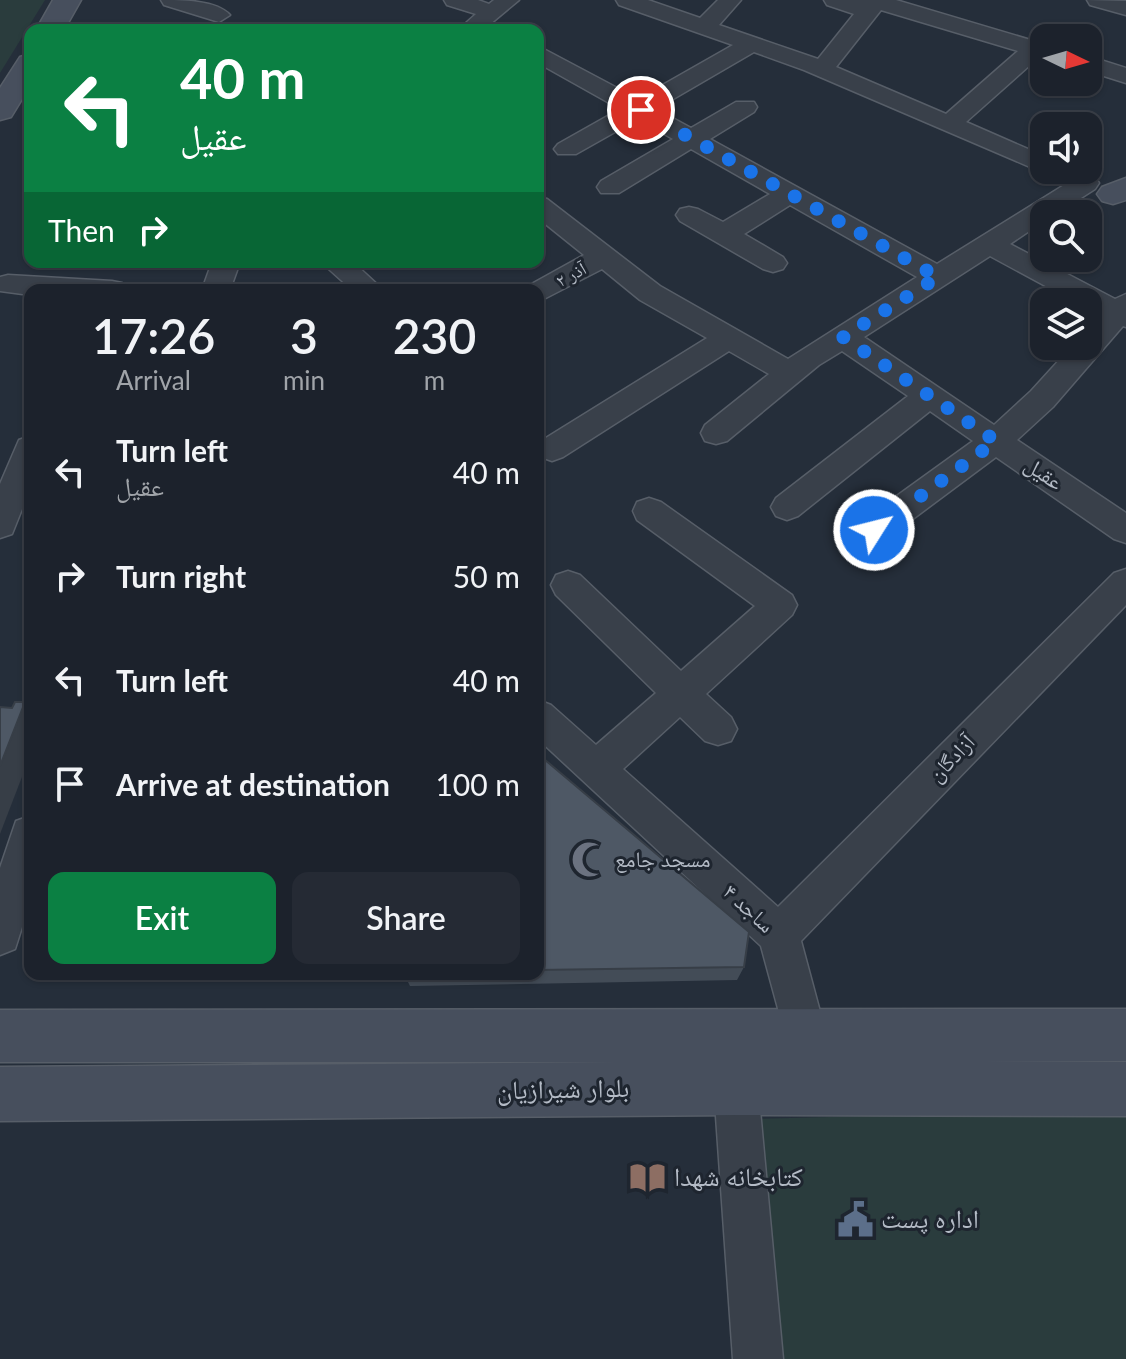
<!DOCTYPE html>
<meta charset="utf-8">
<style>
:root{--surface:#1c222c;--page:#252a34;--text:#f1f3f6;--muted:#a0a4a9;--line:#3a3f48;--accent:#0b8043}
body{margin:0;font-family:Lato,"Noto Naskh Arabic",sans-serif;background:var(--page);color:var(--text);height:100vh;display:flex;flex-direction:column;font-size:30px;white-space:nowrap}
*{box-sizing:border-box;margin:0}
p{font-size:26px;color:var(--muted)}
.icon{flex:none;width:44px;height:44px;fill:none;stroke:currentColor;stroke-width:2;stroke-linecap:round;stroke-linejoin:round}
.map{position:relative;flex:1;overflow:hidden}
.side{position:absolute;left:24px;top:284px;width:520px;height:696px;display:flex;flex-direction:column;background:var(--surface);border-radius:16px;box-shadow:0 2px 6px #0004,0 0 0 2px var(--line)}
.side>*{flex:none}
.top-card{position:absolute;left:24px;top:24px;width:520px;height:244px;border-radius:16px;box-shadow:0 2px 6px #0004,0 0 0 2px var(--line);background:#0b8043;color:#fff;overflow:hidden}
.needle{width:52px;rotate:95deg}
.tools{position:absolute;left:1030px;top:24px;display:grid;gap:16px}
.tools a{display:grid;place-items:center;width:72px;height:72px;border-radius:16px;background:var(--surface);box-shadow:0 2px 6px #0004,0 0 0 2px var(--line);font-size:40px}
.pin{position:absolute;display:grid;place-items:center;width:68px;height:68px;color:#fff;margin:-34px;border:4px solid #fff;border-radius:50%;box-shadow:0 2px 8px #0007}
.me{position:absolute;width:88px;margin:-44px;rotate:54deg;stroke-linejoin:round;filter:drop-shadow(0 0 6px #0008)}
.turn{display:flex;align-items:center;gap:28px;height:168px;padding:0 24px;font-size:36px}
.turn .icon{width:104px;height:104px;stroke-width:2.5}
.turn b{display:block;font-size:56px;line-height:68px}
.then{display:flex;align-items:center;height:76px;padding:0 24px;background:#0003;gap:16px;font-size:30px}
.eta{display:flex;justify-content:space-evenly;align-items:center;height:136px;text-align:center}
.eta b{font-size:48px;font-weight:600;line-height:56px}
.action{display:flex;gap:16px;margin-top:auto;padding:16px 24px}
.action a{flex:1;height:92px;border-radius:16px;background:var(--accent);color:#fff;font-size:32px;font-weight:600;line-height:92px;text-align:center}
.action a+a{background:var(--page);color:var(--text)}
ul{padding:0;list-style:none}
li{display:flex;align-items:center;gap:24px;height:104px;padding:0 24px}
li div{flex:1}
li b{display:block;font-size:30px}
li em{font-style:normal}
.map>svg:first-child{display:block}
.green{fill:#2a3c3d}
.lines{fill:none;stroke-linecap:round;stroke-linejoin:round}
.street-casing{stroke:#575e68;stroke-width:3}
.secondary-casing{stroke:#575e68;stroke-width:3}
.street{fill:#39404a;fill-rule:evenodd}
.secondary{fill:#474f5d;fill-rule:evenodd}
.wall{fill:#434c57}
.shaded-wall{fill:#373e47}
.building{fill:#4e5865;stroke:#373e47;stroke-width:2}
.route{stroke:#1a73e8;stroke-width:14;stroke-dasharray:0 25.2}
.labels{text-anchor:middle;stroke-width:6;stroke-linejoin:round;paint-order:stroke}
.far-street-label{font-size:18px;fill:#b4bbc6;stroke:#1e252f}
.street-label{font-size:22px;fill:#b4bbc6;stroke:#1e252f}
.poi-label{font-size:22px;fill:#b4bbc6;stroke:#1e252f;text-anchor:start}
.near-street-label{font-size:26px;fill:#b4bbc6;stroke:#1e252f}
.near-poi-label{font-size:26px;fill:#b4bbc6;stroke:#1e252f;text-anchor:start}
</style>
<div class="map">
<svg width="1126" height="1359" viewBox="0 0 1126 1359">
<rect width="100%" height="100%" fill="#252e3a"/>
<g class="green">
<polygon points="0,0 45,0 0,73"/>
<polygon points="1126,1109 1126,1359 779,1359 757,1119"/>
</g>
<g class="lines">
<defs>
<g id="street">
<path d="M161,0C182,0 216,0 230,15L219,22L164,5Z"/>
<polygon points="444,0 478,0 489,4 494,0 519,0 483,30 458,30 476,14 447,5"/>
<path d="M616,0H648L700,18L718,0H741L719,25L818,59L854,14L827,5L824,0H896L1044,44V58L1039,57L966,122L1044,156V170H1053L1044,173L804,70L754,52L656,109L691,128L736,102H754L757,107L754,112L710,139L937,264L1077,177H1095L1099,183L1095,189L1056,214H1044V221L1010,244L1115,299L1126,294V327L1123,326L1053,407L1017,440L1126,513V543L1114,539L996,457L886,539L874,543L862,539L858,530L862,521L973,441L930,411L798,516L787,520L776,516L771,507L776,498L908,396L842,351L819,365L727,441L716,444L705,441L701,433L705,425L769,374L729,351L563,457L552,461L541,457L538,452L541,441L707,338L640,300L602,269L538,302V290H526L528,286L584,255L538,218V197L547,199L660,286L788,359L917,277L790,205L744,234L783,257L787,263L783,269L773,272L763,269L680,221L676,215L680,209L689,207L698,209L723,222L770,194L691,149L619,193H601L597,187L601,181L673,139L638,119L576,154H558L554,149L558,144L620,109L538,63V46L638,99L733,45L619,5ZM881,10L1018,51L946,114L836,67ZM990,256L1075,302H1088V309L1100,315L1088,328V346H1072L1031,391L994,425L864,337Z"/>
<polygon points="1087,0 1126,1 1126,15 1090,5"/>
<polygon points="1088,56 1126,68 1126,83 1088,71"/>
<polygon points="212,262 240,262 230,290 202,290"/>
<polygon points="321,262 353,262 379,286 377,290 352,290"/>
<polygon points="8,275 112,281 122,283 126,290 30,290 30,295 0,291 0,277"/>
<polygon points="30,436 30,489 12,534 0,538 0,484 19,440"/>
<polygon points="649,498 661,502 792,595 797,605 792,615 706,694 731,717 737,729 731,741 718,745 705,741 680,717 623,769 778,907 1114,573 1126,569 1126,605 801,941 826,1034 819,1049 804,1056 789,1049 761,946 538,739 538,700 551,705 596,745 656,693 556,595 551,585 556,575 568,571 580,575 681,671 755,606 637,520 633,511 637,502"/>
<polygon points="30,816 30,902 15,949 0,955 0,868 16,821"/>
<polygon points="736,1066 752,1072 758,1088 783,1359 733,1359 714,1088 720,1072"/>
</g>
<g id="secondary">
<polygon points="53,0 81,0 64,30 36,30"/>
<polygon points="30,54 30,86 11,117 0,120 0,88 20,57"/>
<polygon points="1126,178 1126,200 1113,204 1102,201 1097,194 1102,187"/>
<polygon points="1126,1009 1126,1061 979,1062 1126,1062 1126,1116 736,1115 0,1121 0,1067 619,1062 0,1062 0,1010"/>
</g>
</defs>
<use href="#street" class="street-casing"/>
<use href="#secondary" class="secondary-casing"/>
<use href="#street" class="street"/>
<use href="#secondary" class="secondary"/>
</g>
<polygon class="wall" points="538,754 744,967 737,980 410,986 404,974 538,974"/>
<polygon class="shaded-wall" points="25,702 30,708 30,756 0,834 0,766"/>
<g class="building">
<polygon points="15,702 25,702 0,766 0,707 12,708"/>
<polygon points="538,754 749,932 744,967 538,970"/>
</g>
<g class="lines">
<polyline class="route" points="641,110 938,277 843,337 996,441 874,530"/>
</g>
<defs>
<symbol id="mosque-bare" viewBox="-9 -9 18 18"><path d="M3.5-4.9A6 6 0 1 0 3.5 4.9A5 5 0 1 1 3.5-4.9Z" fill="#6b7280" stroke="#1e252f" stroke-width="2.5" paint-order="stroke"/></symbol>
<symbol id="library-bare" viewBox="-9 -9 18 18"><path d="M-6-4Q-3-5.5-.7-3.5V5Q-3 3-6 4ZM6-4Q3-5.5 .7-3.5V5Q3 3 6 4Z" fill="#8d6e63" stroke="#1e252f" stroke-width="2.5" paint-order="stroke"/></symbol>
<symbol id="civic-bare" viewBox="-9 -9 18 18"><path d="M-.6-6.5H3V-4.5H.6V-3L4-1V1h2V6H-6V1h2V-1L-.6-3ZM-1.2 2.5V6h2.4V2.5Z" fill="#5c6f8a" stroke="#1e252f" stroke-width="2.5" paint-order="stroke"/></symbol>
</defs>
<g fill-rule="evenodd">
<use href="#mosque-bare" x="564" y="834" width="51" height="51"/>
<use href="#library-bare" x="622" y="1152" width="51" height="51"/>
<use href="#civic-bare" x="830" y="1194" width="51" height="51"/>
</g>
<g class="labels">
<g class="far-street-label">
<text transform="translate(571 275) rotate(-29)" y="6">آذر ۲</text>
</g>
<g class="street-label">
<text transform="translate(1044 473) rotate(34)" y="8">عقیل</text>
<text transform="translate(951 758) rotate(-46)" y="8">آزادگان</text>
<text transform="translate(749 908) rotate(43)" y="8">ساجد ۴</text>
</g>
<g class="poi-label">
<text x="615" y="867">مسجد جامع</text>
</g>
<g class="near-street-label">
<text transform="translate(563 1089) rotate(-1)" y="9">بلوار شیرازیان</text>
</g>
<g class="near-poi-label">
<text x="674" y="1186">کتابخانه شهدا</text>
<text x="881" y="1228">اداره پست</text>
</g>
</g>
</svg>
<div class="tools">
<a><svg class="needle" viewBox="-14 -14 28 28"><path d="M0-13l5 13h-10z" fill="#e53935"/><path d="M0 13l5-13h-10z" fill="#a0a4a9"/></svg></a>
<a><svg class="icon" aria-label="sound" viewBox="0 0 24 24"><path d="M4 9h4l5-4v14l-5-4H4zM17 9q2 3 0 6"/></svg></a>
<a><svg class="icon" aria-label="search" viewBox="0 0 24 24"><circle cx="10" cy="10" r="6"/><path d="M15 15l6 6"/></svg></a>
<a><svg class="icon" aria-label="layers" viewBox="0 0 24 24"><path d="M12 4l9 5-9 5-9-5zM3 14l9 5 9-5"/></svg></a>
</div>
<div class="pin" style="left:641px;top:110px;background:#d93025"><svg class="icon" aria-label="arrive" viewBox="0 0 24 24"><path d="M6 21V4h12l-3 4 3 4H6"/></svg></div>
<svg class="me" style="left:874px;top:530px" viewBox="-20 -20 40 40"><circle r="17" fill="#1a73e8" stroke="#fff" stroke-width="3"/><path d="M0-11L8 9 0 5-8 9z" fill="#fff"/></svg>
<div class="top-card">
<div class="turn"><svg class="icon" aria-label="left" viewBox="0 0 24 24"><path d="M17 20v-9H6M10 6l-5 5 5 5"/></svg><div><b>40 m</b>عقیل</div></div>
<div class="then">Then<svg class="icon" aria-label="right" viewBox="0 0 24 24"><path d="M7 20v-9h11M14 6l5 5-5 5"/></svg></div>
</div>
<section class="side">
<div class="eta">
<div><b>17:26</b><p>Arrival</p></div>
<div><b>3</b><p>min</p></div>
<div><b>230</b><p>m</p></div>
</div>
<ul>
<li><svg class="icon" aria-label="left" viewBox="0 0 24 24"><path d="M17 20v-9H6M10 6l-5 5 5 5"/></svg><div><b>Turn left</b><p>عقیل</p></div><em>40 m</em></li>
<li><svg class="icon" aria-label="right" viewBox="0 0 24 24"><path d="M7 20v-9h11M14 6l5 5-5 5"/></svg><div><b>Turn right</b></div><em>50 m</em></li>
<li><svg class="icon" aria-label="left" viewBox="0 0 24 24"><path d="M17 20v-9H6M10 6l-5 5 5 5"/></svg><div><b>Turn left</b></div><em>40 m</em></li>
<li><svg class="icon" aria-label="arrive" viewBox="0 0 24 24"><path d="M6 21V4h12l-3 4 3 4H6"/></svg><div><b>Arrive at destination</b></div><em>100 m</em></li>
</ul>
<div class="action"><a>Exit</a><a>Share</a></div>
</section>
</div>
